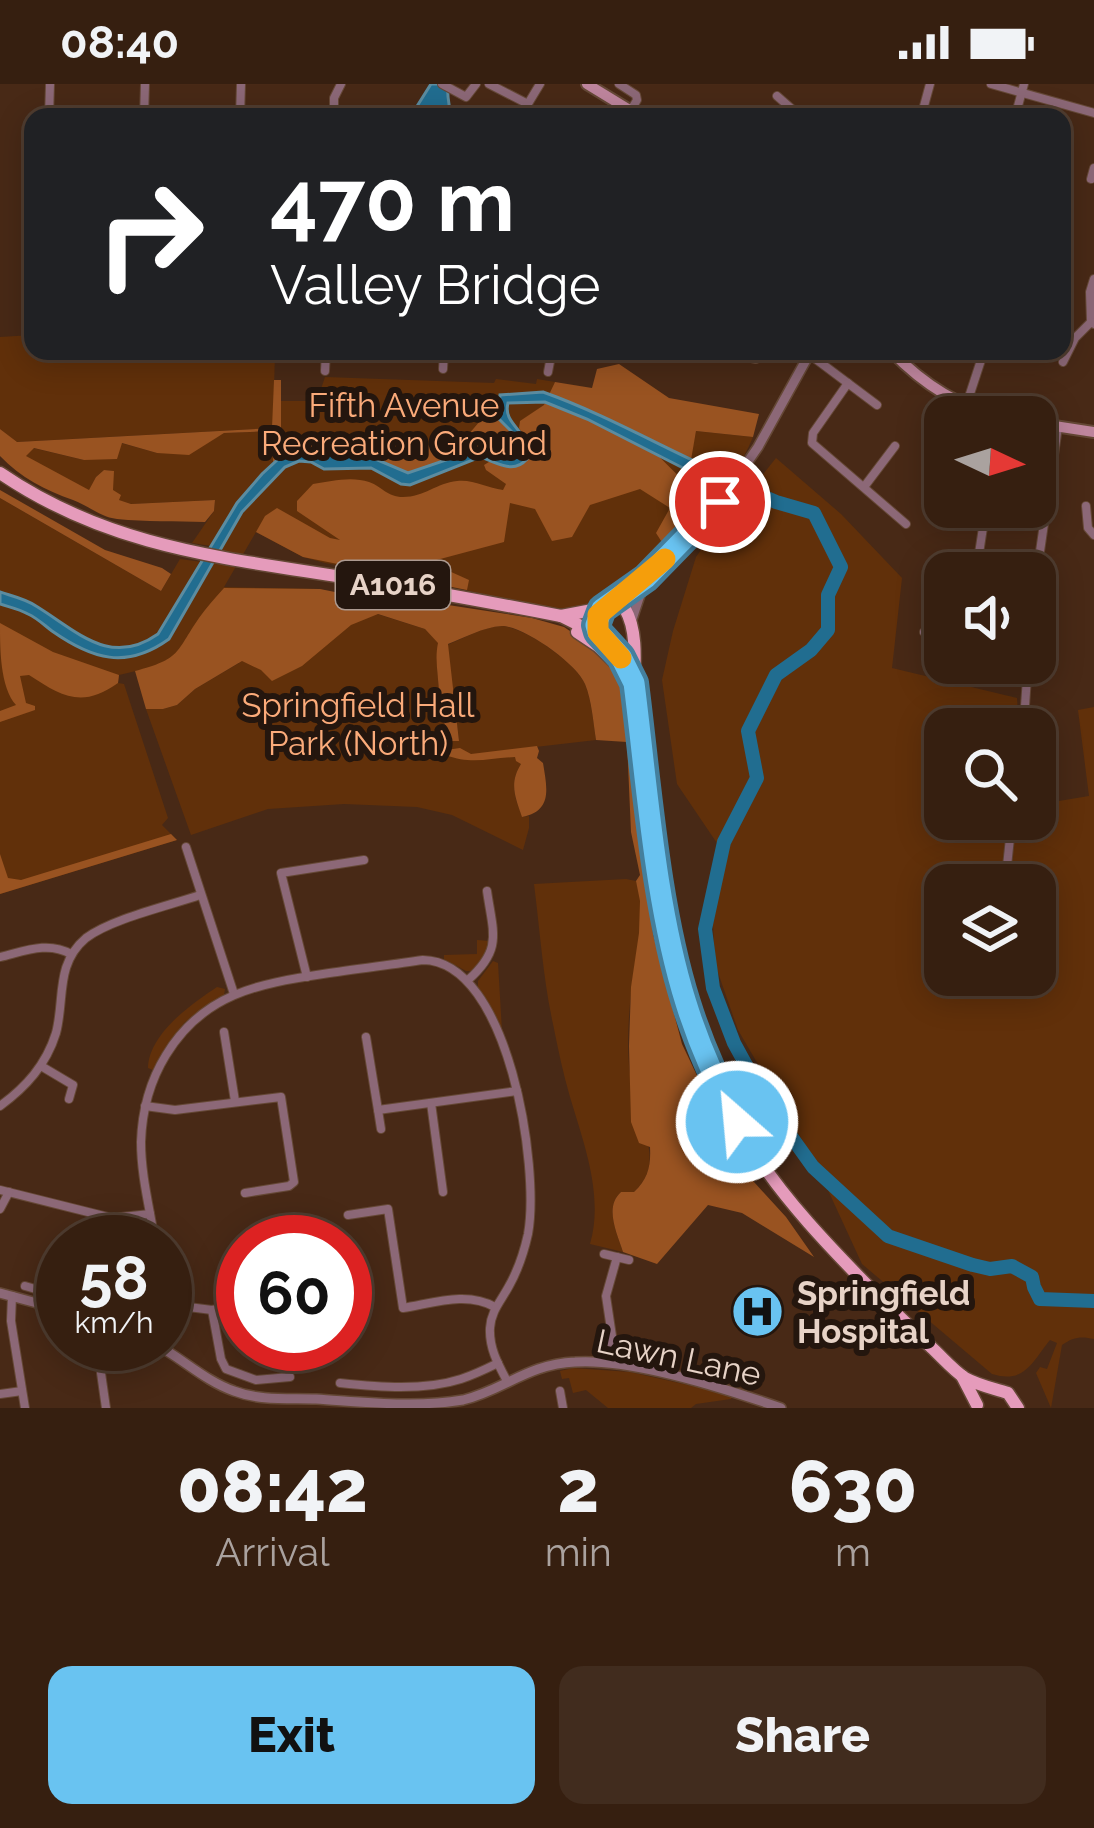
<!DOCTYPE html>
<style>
:root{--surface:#361f10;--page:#412c1e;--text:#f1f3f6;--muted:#aaa29f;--line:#503d30;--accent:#69c3f1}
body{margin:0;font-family:Raleway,sans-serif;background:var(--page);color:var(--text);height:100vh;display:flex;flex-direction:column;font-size:45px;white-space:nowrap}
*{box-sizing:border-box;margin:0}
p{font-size:39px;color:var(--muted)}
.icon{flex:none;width:66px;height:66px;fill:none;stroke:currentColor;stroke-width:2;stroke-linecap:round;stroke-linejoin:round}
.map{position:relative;height:1324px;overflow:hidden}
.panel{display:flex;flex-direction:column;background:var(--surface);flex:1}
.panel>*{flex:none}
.hud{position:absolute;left:24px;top:24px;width:1047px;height:252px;border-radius:24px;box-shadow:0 6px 30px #0003,0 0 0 3px var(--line);background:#202124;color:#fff;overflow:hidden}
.needle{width:78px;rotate:94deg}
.fabs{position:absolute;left:924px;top:312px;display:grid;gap:24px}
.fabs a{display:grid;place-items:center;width:132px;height:132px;border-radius:24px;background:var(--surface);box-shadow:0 6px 30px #0003,0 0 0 3px var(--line);font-size:60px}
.speed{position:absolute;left:36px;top:1131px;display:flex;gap:24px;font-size:60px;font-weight:700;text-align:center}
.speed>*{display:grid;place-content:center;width:156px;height:156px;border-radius:50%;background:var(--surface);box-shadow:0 6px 30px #0003,0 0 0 3px var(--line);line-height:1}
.speed small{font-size:30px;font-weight:400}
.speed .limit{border:18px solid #d22;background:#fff;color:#111}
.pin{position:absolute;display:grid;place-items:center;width:102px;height:102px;color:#fff;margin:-51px;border:6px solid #fff;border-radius:50%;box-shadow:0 3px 12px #0007}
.me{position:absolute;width:132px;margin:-66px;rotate:333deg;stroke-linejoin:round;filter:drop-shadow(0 0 9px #0008)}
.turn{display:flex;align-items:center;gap:42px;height:252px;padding:0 48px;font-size:54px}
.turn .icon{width:156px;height:156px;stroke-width:2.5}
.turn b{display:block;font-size:84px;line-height:102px}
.eta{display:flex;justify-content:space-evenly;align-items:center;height:204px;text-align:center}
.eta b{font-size:72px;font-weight:800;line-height:84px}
.primary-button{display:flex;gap:24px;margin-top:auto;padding:24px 48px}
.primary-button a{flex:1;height:138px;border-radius:24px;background:var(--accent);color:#111;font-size:48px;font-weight:800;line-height:138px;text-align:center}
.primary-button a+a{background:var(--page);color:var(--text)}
.status{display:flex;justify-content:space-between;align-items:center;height:84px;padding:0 60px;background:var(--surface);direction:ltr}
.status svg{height:33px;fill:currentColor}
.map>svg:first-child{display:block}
.green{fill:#61300a;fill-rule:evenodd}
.forest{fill:#995321}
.water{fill:#216d90;stroke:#5c8ca0;stroke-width:3}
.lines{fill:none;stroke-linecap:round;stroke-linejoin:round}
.river{stroke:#216d90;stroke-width:14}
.minor-casing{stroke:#654836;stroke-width:10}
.tertiary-casing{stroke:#654836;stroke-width:12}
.secondary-casing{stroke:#654836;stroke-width:14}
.primary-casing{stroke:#654836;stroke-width:15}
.minor{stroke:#8c6877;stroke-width:8}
.tertiary{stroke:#8c6877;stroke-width:9}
.secondary{stroke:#be859d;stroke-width:10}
.primary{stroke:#e59bbb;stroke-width:12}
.route-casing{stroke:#447f9d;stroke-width:30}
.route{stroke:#69c3f1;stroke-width:21}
.slow{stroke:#f59e0b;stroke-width:21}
.labels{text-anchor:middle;stroke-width:12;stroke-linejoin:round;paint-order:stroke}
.shield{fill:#24160e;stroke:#ac9a90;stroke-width:3}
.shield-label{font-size:30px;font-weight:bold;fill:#e7d3c7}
.park-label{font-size:33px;fill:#fbab7a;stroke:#24160e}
.poi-label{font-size:33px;font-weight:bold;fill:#e7d3c7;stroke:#24160e;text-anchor:start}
.street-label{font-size:33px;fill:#e7d3c7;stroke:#24160e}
</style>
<div class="status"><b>08:40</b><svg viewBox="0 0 49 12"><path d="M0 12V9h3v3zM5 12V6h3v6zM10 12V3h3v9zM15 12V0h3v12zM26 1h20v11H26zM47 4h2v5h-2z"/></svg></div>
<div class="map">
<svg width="1094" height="1324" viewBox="0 0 1094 1324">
<rect width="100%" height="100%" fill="#482916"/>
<g class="green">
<polygon points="33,251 33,267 275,267 273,344 16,358 0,345 0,253"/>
<path d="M325,293L494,299L496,295L536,300L537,295L555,298L550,309L690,376L696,347L753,353C738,391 705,428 675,455C655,473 612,516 588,523C561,531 491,511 461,505C416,495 371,487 325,479L303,473L256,448L224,503L320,505L377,530L425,545L439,559C433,582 443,605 437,628L446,642L445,649L459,656L447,561C464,554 483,543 501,542C524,542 577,580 585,600C592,617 593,638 596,656L518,665L522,679C509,697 514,714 523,733L529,732V744L523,766L452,731L417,723L344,720L268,725L191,751L146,625H163L177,621L195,605L239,579L153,583L119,591L118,599L124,600L168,734L162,741L177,756L0,810V414L161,507L180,475L202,478L211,462L192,459L214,427L215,416L131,420L118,416L113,407V387L104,386L96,393L89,407L25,372L33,364L84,376L121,359L157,369L209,357L224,349L273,347V376L281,353V317H307L309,312L321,305Z"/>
<path d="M776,374L841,430L902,494L892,584L1017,614L1019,645H945V735H1035V721L1089,712L1078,626L1094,623V1255C1081,1252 1073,1253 1062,1261L1051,1324L1036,1289L1040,1283L1047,1285L1057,1259L1050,1256C1032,1278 1025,1300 992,1290L862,1180L815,1078L738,946L715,880L713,840L725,771L677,700L662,596L673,547L696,473L727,428L752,404ZM945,801H1035V891H945Z"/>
<path d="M626,795L636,797C648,832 634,873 631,909C628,939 626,973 632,1003C635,1018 641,1033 645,1048C652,1071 653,1091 634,1108H621C604,1123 617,1149 623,1168L590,1160C604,1112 584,1060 570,1013C563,989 558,965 553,940C543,894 540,847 534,800Z"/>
<polygon points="477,856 489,857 487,869 471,887 466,887 444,875 444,871 477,870"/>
<polygon points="493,877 498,879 502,947 478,903 478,897"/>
<path d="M217,903L225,905L224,911L184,939L153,986L148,984C149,950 190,921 217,903Z"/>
<polygon points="573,1284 630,1288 733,1311 731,1315 696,1320 691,1324 608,1324 586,1306 573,1309 569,1294 562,1295 560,1287"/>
</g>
<g class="forest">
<path d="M619,280L669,314L759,330L753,353L696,347L691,376L661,362L656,369C672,388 697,403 700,430L665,463L656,449L670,424L640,405L590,421L572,453L552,457L535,425L510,419L504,458L429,478L469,496L467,506L303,473L256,448L265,432L277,424L330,454L340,456L297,427V417L313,400C331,397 352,392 369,398C383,403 387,413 403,413C424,413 437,399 457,397C473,395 487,404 503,406L506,400L486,386L484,381L492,376L503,383H515L525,353L519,344L520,337L544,321L555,298L592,304L597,285Z"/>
<path d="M274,296H281V352H293V366L288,367L273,378L272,347L224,349L189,371L157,369L122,359L117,375L84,376L34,364L26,372L89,406L96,393L104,386L114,387L113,406L121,411L119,416L131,420L215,416L214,427L205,438C176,437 146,438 117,435C100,433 89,422 73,416C45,406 21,394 0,372V345L17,358L272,344Z"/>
<path d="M494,331L513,349L518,363L512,370L484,363L408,389C396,384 384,377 371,373C348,366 321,380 306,359L314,354L331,352L390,363L435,361L441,354L468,351L480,337Z"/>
<polygon points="0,406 105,466 162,484 171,490 161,507 0,414"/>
<path d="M224,504L320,505L350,511L396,513L532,534L564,543L592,562L612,582L624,605L628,630L639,751L649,796L653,850L682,960L729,1059L754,1098L786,1133L814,1173L742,1129L708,1121L657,1180L623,1168C617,1149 604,1123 621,1108H634C648,1095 651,1082 650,1063L639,1059L631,1038L629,962L631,903L639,849L640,817L636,797L640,791L631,748L627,658L596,656C593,638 592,617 585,600C577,580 524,542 502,542C483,543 464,554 448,560L459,657H447L445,653L446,642L437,628C443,605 433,582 438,559L425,545L378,530L351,541L302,582L272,597L261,586L242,577L195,605L177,621L163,625H146L135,587C181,575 175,569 199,534C206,524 215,514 224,504Z"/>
<path d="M0,539L53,568L119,591L118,599C82,625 61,612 29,591L20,592L26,619L35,622V626L0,638V627L16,621C0,603 0,565 0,539Z"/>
<path d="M537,662L539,667L537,674L543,679C547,704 553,727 522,733C515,713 509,699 521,680L516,677L515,673C490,674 471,681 446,671V666L460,664L471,670Z"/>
<polygon points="171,750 177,756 0,810 0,770 8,794 21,796"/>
</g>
<g class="water">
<path d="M431,0H449C445,10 451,22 450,33H405L414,27Z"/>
<path d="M543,308C613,333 675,371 743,399L738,406L683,384L587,335L545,318L508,319C502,342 532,346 527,375C513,391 497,378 480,373L410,401L401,400L371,384L324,385L311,378L299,377L285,383L242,428L169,555C126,586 92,575 52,547C44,541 37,534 28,530C19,525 9,523 0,520V508C12,512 26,515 36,522C77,547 110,584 158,550L237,419L262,390L288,366H303L322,371H366L408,389L484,363L512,370L518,362L513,349L498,334L500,311Z"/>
</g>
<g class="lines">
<polyline class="river" points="726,396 776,418 814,429 841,483 828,511 828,546 811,566 776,591 748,647 757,694 724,758 705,845 713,904 734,959 765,1016 813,1083 888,1152 973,1181 990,1185 1012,1182 1032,1193 1034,1203 1040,1215 1094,1217"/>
<defs>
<g id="minor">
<polyline points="442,0 466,13 476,0"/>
<polyline points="489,0 528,20"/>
<polyline points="619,0 636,11 637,16 631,26"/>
<polyline points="991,0 1094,29"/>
<polyline points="777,12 801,33"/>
<polyline points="49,33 50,0"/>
<polyline points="144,33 145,0"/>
<polyline points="240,33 241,0"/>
<polyline points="334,33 334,14 341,0"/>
<polyline points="520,33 540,0"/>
<polyline points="616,33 621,21"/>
<polyline points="921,33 930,0"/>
<polyline points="1015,33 1024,0"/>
<polyline points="1091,95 1094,84"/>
<polyline points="1091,238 1090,208 1094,195"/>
<polyline points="720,267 756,275"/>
<polyline points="809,270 877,321"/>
<polyline points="1063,278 1075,254 1091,238 1094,240"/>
<polyline points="443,285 444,267"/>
<polyline points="325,287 326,267"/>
<polyline points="548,288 552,267"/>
<polyline points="848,299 813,349 812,359 906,440"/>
<polyline points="966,322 984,267"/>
<polyline points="864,403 895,362"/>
<polyline points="1086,422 1088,444 1094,451"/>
<polyline points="944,424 987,431"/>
<polyline points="976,489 984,437 992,423"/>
<polyline points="1035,502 1058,343"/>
<polyline points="924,548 945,551"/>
<polyline points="1026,645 1025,622 1028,579"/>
<polyline points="186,763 234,910"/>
<polyline points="1005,801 1012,735"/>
<path d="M0,873C25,867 48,857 71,870"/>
<polyline points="307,893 281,789 364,776"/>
<path d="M468,896C503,865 493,849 487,807"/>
<polyline points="224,948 235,1017"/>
<polyline points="366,953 378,1026 517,1007"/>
<polyline points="41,982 73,1001 69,1015"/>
<polyline points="431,1019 443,1108"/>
<path d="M0,1022C26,1003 46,981 56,949C65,915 55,880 86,854C111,835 168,822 200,811"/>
<polyline points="145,1022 175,1026 281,1013 294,1098 289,1102 245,1109"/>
<polyline points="378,1026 381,1045"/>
<polyline points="0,1106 112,1134 150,1130"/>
<polyline points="0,1125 9,1108"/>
<path d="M348,1131L388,1125L403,1224C434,1219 467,1207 495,1223"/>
<path d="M155,1158C150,1125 141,1092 141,1058C142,1027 150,997 166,971C203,910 257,900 323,890C356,885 389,881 423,876C509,877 540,1084 528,1150C524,1168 518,1186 509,1202C501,1217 491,1227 490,1244C489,1264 498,1280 507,1297"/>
<polyline points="604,1170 629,1176"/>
<polyline points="25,1202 63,1213"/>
<polyline points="12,1212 11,1237 25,1324"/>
<polyline points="165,1220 212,1226 243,1220"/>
<polyline points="212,1226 221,1275 226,1285 256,1296 290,1293"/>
<polyline points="610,1279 612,1252 606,1212 617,1173"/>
<polyline points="101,1289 106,1324"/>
<path d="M340,1299C378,1303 424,1307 461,1295C473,1291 486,1285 498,1279"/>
<polyline points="560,1307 563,1324"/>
<polyline points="0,1310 22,1307"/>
</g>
<g id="tertiary">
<polyline points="606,523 646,493 720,418 758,363 811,267"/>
<polyline points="631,538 646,493"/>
<polyline points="0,1209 63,1226"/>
<path d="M155,1260C182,1274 205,1297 234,1307C260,1317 289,1314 316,1315C364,1318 415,1324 463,1316C504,1306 528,1280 575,1278C631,1274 727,1305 781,1324"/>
</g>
<g id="secondary">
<polyline points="587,0 641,33"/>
<path d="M891,267C922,299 958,323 1001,333"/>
<polyline points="1035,339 1094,348"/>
</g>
<g id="primary">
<path d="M0,389C107,462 217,473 342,493C415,504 488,518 561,532L607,555L631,592"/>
<polyline points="561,532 603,524"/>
<polyline points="577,548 598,562 621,584"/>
<path d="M601,551L596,539L601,526L612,521L625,525C637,545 635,576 634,599C655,762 664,932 758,1074C788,1119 827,1160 865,1199C887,1221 909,1242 931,1263C942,1273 953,1286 965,1294C980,1302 993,1304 1008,1309L1018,1324"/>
<polyline points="962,1292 977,1321"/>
</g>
</defs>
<use href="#minor" class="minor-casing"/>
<use href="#tertiary" class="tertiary-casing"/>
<use href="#secondary" class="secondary-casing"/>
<use href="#primary" class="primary-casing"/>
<use href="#minor" class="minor"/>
<use href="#tertiary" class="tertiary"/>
<use href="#secondary" class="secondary"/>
<use href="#primary" class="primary"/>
</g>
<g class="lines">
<defs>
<path id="route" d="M720,418L646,494L602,525L596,541L598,548L621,573L634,599C647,701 655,821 686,919C699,961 716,999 737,1038"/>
</defs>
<use href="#route" class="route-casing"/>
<use href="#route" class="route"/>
<polyline class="slow" points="621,574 598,548 598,531 665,475"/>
</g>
<defs>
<symbol id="hospital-disc" viewBox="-11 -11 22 22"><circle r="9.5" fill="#69c3f1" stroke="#24160e"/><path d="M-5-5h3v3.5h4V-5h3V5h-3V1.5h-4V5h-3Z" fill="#111"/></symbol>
</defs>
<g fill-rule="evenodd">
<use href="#hospital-disc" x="728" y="1198" width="59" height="59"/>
</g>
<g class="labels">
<rect class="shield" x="336" y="477" width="114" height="48" rx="9"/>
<g class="shield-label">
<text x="393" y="511">A1016</text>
</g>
<g class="park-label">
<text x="404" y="333">Fifth Avenue<tspan x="404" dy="38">Recreation Ground</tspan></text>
<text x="358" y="633">Springfield Hall<tspan x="358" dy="38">Park (North)</tspan></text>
</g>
<g class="poi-label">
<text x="797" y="1221">Springfield<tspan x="797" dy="38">Hospital</tspan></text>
</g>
<g class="street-label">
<text transform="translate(679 1273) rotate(12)" y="12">Lawn Lane</text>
</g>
</g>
</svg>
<div class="fabs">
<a><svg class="needle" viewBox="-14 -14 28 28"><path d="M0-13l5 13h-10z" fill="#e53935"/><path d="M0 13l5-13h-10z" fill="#aaa29f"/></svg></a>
<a><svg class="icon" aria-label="sound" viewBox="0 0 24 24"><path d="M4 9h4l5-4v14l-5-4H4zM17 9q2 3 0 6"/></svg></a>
<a><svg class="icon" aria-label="search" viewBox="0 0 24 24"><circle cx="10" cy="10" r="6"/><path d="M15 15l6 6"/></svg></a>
<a><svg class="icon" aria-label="layers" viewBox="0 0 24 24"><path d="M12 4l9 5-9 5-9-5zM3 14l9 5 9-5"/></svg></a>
</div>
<div class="speed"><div>58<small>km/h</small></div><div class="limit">60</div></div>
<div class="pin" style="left:720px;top:418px;background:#d93025"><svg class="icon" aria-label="arrive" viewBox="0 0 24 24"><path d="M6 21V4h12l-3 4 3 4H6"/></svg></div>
<svg class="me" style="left:737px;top:1038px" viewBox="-20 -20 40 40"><circle r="17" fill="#69c3f1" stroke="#fff" stroke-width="3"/><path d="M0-11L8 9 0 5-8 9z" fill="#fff"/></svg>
<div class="hud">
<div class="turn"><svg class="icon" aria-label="right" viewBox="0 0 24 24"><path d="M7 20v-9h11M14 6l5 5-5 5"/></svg><div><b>470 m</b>Valley Bridge</div></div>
</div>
</div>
<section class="panel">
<div class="eta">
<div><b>08:42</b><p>Arrival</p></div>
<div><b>2</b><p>min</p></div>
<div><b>630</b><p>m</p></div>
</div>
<div class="primary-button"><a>Exit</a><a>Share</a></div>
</section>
